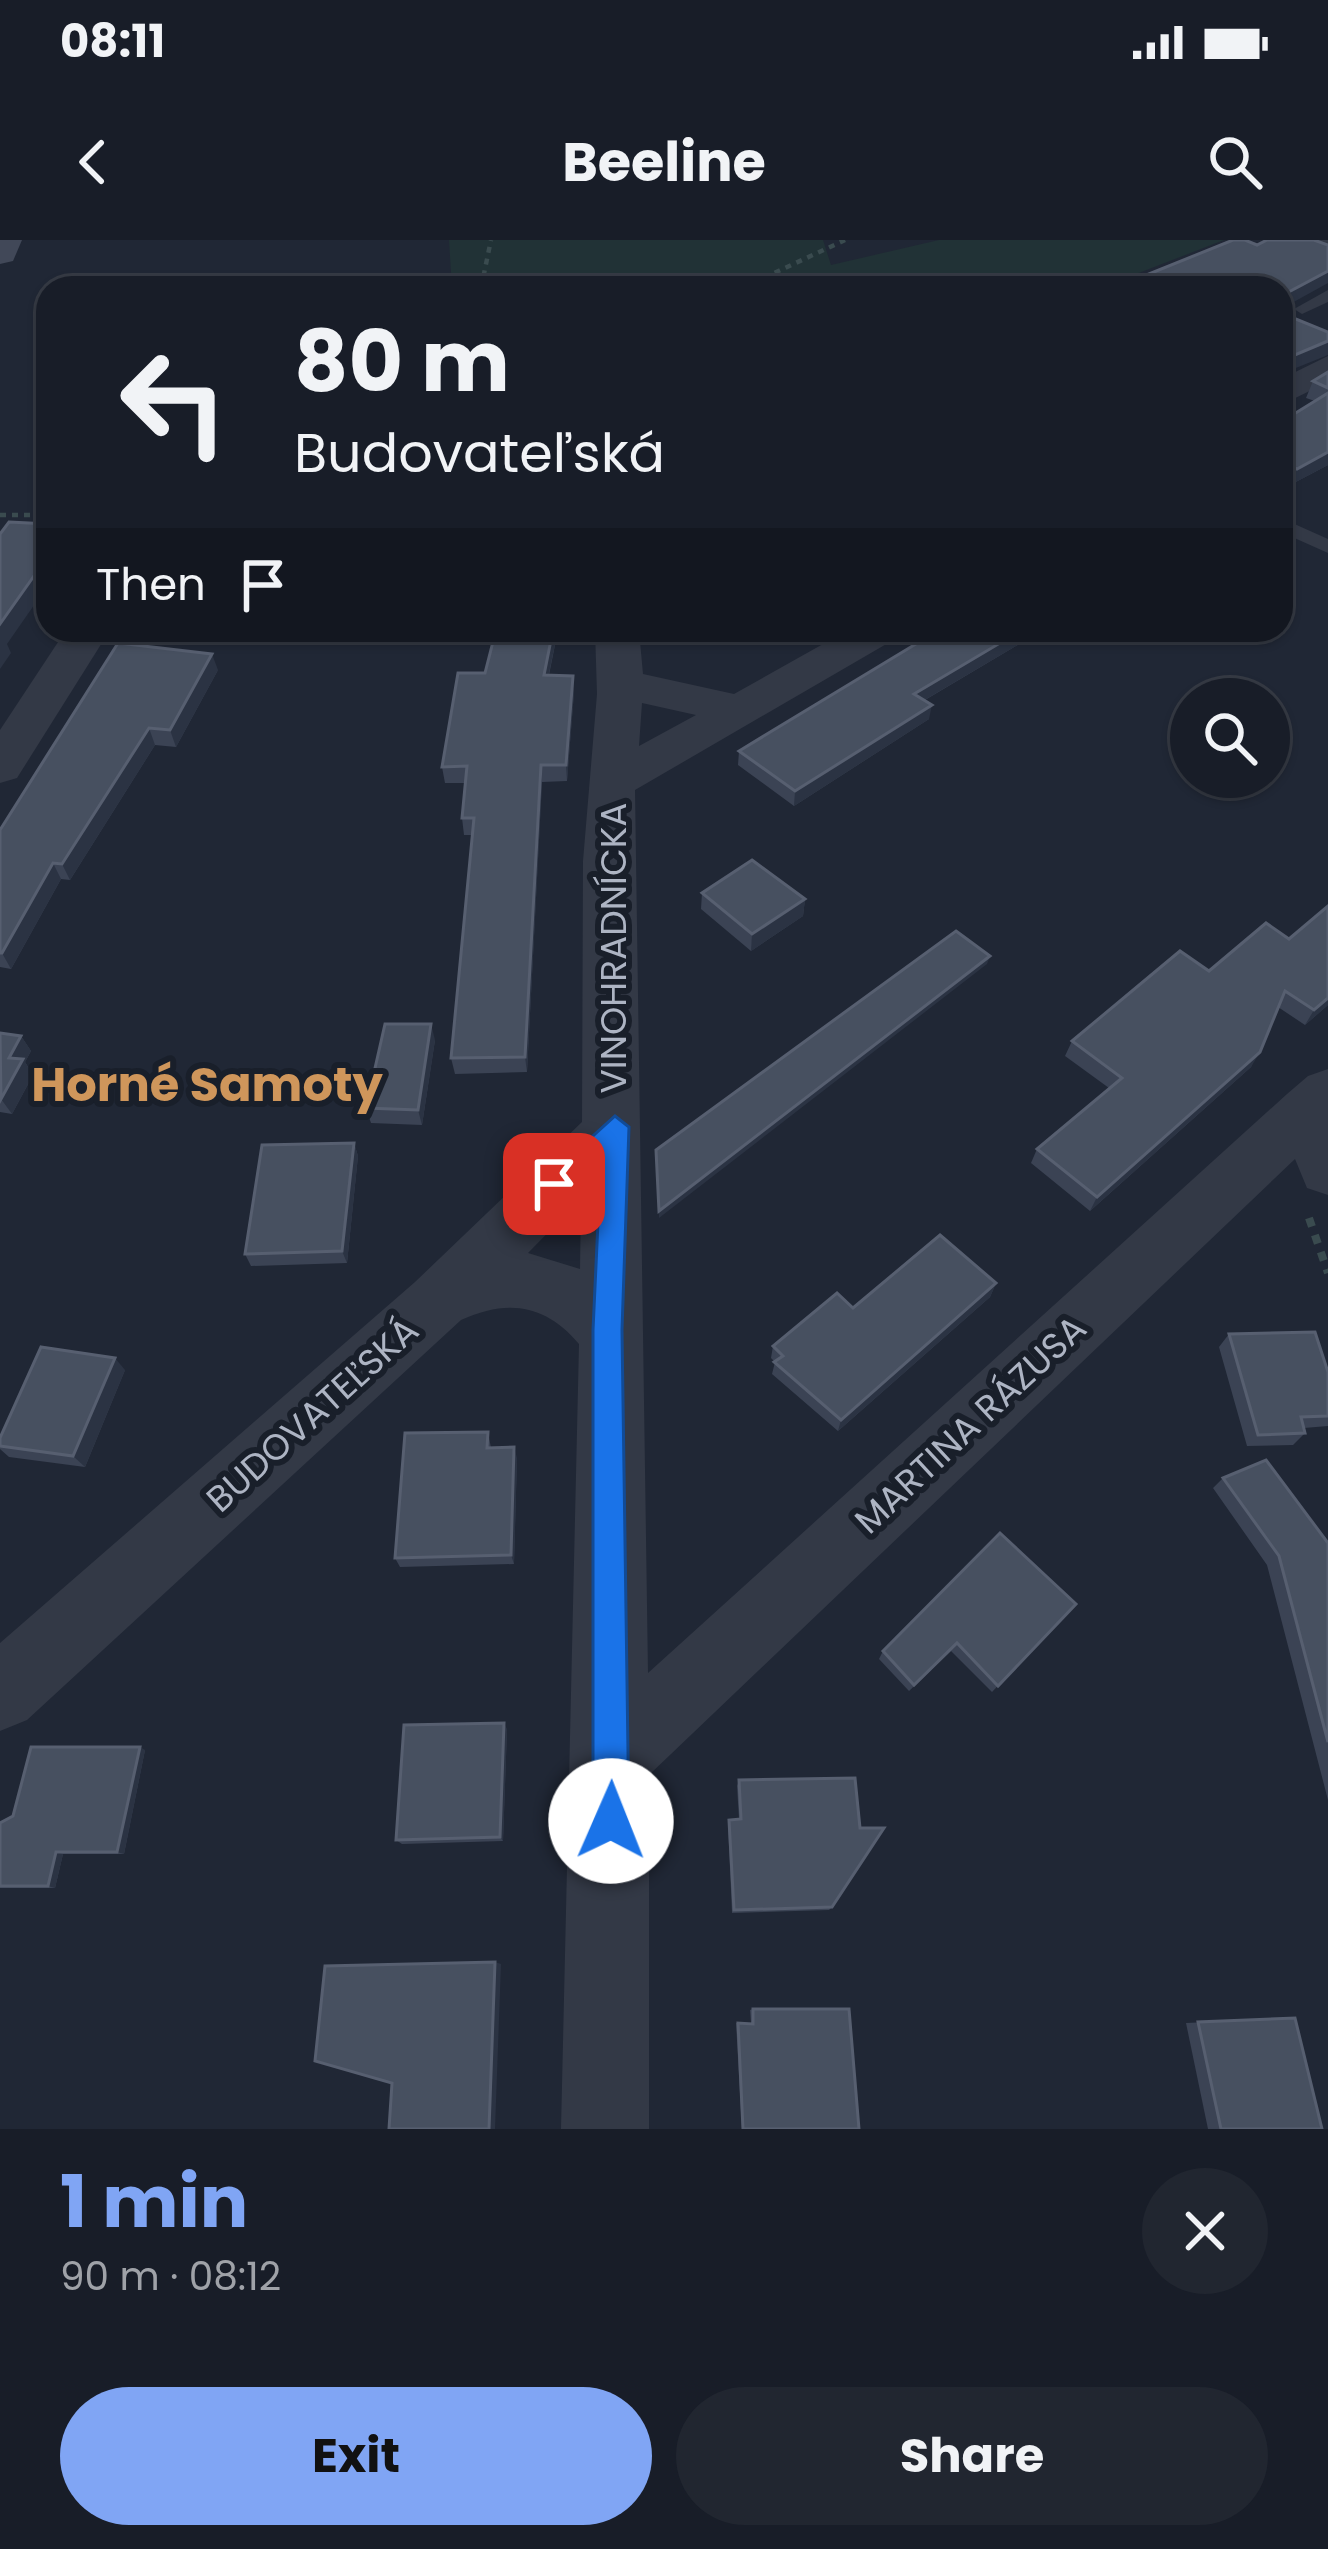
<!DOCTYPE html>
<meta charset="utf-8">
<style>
:root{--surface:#181d28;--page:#212630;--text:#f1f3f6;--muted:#9fa2a8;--line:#363b45;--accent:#80a5f4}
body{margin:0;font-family:Poppins,sans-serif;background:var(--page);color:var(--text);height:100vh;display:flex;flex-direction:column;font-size:45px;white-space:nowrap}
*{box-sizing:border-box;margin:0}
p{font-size:39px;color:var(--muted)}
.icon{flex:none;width:66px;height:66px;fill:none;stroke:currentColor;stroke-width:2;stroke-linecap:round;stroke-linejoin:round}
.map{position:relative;height:1889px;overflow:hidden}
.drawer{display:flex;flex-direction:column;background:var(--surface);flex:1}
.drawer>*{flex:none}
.top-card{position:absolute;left:36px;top:36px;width:1257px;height:366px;border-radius:36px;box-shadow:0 3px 9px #0004,0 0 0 3px var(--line);background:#181d28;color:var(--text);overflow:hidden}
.fabs{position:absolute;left:1170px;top:438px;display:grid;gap:24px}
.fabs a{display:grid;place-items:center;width:120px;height:120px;border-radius:50%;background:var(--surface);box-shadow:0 3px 9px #0004,0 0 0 3px var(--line);font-size:60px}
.pin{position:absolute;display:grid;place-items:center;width:102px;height:102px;color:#fff;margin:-51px;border-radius:24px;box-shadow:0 6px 18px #0006}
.me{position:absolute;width:132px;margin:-66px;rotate:1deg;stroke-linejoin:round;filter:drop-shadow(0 0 9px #0008)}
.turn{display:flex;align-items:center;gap:42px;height:252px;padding:0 60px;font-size:54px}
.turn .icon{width:156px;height:156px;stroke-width:2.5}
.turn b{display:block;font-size:84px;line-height:102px}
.then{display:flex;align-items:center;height:114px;padding:0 60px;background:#0003;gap:24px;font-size:45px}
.round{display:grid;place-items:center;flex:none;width:126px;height:126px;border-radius:63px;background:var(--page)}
.headline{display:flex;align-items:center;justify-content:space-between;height:204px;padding:0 60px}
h1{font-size:72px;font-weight:700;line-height:90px;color:var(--accent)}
.button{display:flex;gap:24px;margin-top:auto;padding:24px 60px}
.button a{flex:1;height:138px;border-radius:72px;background:var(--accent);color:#111;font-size:48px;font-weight:700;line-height:138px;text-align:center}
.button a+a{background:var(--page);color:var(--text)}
.status{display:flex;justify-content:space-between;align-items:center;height:84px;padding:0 60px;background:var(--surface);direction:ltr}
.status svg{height:33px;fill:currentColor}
header{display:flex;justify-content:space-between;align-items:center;height:156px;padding:0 60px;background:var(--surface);font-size:54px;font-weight:700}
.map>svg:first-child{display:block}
.green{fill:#213236}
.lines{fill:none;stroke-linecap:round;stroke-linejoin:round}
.path-far1{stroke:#3a4b4f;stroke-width:4.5;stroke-dasharray:6 6;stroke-linecap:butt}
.path{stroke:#3a4b4f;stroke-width:8;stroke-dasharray:9 9;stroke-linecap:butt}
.lane{fill:#333946;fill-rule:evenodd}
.street{fill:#333946;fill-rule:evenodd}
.secondary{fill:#414858;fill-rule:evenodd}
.wall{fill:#3b4354}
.shaded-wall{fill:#2b3343}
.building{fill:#475060;stroke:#575f70;stroke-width:3}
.route{fill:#1a73e8;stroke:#114b97;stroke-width:3}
.labels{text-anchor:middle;stroke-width:12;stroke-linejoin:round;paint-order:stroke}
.street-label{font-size:36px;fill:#adb4c3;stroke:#191f2a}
.district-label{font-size:48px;font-weight:bold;fill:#cf965b;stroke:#191f2a}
</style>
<div class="status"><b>08:11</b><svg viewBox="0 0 49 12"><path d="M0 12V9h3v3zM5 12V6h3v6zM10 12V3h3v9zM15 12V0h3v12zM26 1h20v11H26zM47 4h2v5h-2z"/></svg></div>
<header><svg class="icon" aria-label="back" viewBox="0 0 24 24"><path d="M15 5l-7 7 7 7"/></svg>Beeline<svg class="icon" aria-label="search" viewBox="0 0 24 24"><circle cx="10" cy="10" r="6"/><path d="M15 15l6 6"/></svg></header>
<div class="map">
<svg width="1328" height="1889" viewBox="0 0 1328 1889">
<rect width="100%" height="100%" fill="#202735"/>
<polygon class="green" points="449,0 823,0 831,25 939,0 1224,0 1100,48 452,48"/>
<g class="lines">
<g class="path-far1">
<polyline points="481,48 491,0"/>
<polyline points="742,48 845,0"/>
<polyline points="0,275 48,275"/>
</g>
<polyline class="path" points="1309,978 1328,1033"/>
<g class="lane">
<polygon points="1312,0 1328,0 1328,8"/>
<polygon points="1328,50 1328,62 1302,74 1294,69"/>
<polygon points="1281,278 1328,299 1328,313 1281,292"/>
</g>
<g class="street">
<polygon points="1328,116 1328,142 1281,165 1281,139"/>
<polygon points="66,390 110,390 17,538 0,543 0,490"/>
<path d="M595,390H639L643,434L734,454L848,390H902L895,399L635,550L648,1433L1287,854L1308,836L1328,829V955L1307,948L1295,919L649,1535V1889H561L579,1104C545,1064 508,1059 461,1080L27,1480L0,1491V1403L415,1042L582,882L583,621L597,454ZM642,463L696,475L639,506ZM581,959L580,1029L528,1013Z"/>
</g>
<polygon class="secondary" points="0,0 22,0 13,21 0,24"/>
</g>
<g class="wall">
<polygon points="1328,132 1328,225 1290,245 1281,241 1281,182 1315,161 1306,158 1313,141"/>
<polygon points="201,390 292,390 284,404 202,395"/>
<polygon points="558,390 549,435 574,452 567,541 542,542 527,832 455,834 451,818 473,595 464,595 462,578 465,543 445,543 442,527 485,433"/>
<polygon points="709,390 747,390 727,402"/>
<polygon points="939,390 1043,390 925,460 929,479 794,566 738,525 739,511"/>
<polygon points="218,430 176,507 155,505 70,640 61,639 11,729 0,727 0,590"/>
<polygon points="702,653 805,659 803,676 751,711 701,669"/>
<polygon points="1328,666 1328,765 1305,785 1278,767 1251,827 1090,971 1031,923 1037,909 1109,848 1065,816 1072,801 1209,731 1289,699"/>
<polygon points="0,793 21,796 31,811 25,822 33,835 12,874 0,872"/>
<polygon points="435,800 422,885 371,883 366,868"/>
<polygon points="354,903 358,916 347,1023 251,1026 245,1014"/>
<polygon points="996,1043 990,1057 838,1191 772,1134 775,1122 771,1118 773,1106 853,1068"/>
<polygon points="1229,1094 1328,1132 1328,1186 1304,1188 1305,1193 1293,1205 1247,1206 1219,1107"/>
<polygon points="125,1130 85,1227 9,1217 0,1209 0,1198"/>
<polygon points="488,1192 491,1208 517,1218 514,1324 400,1327 395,1318"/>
<polygon points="1223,1238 1328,1303 1328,1560 1267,1325 1213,1248"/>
<polygon points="1076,1364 992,1452 951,1411 909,1451 879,1419 883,1411"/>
<polygon points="507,1489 503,1601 402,1604 396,1600"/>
<polygon points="145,1510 124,1614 63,1614 55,1648 0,1648 0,1583"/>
<polygon points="739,1540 832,1667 829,1670 732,1673 728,1585 729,1580 739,1579 737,1546"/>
<polygon points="753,1769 859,1889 742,1889 736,1783 751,1783 750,1770"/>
<polygon points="1295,1778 1322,1889 1208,1889 1186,1783"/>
</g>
<g class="shaded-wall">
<polygon points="1328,31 1328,43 1281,69 1281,56"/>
<polygon points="1328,101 1328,115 1281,134 1285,119"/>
<polygon points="1328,212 1328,225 1290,245 1297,229"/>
<polygon points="48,316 48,345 7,404 11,413 0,429 0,384"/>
<polygon points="280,390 292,390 284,404"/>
<polygon points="553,390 558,390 545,452 544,435"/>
<polygon points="732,390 747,390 727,402 727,393"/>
<polygon points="1022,390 1043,390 911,468 914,454"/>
<polygon points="212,414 218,430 176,507 170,490"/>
<polygon points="573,436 574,452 567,541 566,525"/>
<polygon points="932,465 929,479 794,566 795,551"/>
<polygon points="149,488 155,505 70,640 62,624"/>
<polygon points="541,525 542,542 527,832 525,817"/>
<polygon points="53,623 61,639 11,729 2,713"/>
<polygon points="805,659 803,676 751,711 752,694"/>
<polygon points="990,716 987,724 659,978 659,971"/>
<polygon points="1328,758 1328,765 1305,785 1314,770"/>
<polygon points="431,784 435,800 422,885 418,870"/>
<polygon points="21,796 31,811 25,822 33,835 12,874 1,859 9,818"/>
<polygon points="1260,812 1251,827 1090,971 1097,957"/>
<polygon points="354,903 358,916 347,1023 342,1011"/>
<polygon points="996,1043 990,1057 838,1191 841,1180"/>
<polygon points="115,1118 125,1130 85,1227 73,1216"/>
<polygon points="514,1207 517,1218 514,1324 511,1315"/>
<polygon points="504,1483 507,1489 503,1601 500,1597"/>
<polygon points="140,1507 145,1510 124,1614 117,1612"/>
<polygon points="56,1612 63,1614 55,1648 48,1646"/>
<polygon points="495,1722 501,1724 495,1889 489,1889"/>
</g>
<g class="building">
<polygon points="1233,0 1245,0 1257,5 1267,0 1314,0 1328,5 1328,31 1281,56 1281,48 1107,48 1130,37 1144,36"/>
<polygon points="1281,73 1328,92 1328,101 1285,119 1283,128 1281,127"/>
<polygon points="1328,132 1328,148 1313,141"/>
<polygon points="1328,153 1328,212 1297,229 1281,221 1281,182"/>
<polygon points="9,282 48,284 48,316 0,384 0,294"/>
<polygon points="496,390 553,390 544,435 573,436 566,525 541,525 525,817 451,818 474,578 462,578 467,526 442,527 458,433 485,433"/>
<polygon points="939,390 1022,390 914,454 932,465 795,551 739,511"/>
<polygon points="118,403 212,414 170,490 149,488 62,624 53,623 2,713 0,713 0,590"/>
<polygon points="752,620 805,659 752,694 702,653"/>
<polygon points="1328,666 1328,758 1314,770 1285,751 1260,812 1097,957 1037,909 1122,838 1072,801 1180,711 1209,731 1266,683 1289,699"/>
<polygon points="956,691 990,716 659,971 656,910"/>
<polygon points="385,784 431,784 418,870 366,868"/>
<polygon points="0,793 21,796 9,818 23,819 1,859"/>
<polygon points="354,903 342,1011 245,1014 262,905"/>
<polygon points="940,995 996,1043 841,1180 774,1122 783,1116 773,1106 837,1053 853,1068"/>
<polygon points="1315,1092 1328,1132 1328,1176 1301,1177 1305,1193 1258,1195 1229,1094"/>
<polygon points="41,1107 115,1118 73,1216 0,1206 0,1198"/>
<polygon points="488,1192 487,1208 514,1207 511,1315 395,1318 405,1193"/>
<polygon points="1266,1220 1328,1303 1328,1502 1279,1316 1223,1238"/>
<polygon points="1000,1293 1076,1364 998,1446 957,1403 914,1445 883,1411"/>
<polygon points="504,1483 500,1597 396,1600 404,1485"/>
<polygon points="31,1507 140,1507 117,1612 56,1612 48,1646 0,1646 0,1583 13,1576"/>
<polygon points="855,1538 860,1588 884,1588 832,1667 734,1670 729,1580 741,1579 739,1540"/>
<polygon points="495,1722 489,1889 389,1889 392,1843 315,1821 325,1726"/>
<polygon points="753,1769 849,1769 859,1889 743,1889 738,1783 753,1784"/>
<polygon points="1295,1778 1322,1889 1221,1889 1198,1782"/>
</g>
<polygon class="route" points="615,876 629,887 622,1090 629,1581 623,1594 611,1599 598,1594 593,1581 593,1090 601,917 554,956 540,944"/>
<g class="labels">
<g class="street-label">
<text transform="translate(613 708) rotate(-90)" y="13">VINOHRADNÍCKA</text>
<text transform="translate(312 1174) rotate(-42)" y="13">BUDOVATEĽSKÁ</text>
<text transform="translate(970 1184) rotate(-43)" y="13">MARTINA RÁZUSA</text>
</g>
<g class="district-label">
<text x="207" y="861">Horné Samoty</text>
</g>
</g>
</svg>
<div class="fabs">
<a><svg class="icon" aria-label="search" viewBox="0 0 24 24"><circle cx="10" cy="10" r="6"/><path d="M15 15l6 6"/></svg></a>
</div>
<div class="pin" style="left:554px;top:944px;background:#d93025"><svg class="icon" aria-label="arrive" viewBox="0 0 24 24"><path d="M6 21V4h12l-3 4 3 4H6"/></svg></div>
<svg class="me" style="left:611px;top:1581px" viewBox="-20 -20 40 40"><circle r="19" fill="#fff"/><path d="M0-13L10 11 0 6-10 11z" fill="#1a73e8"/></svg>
<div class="top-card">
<div class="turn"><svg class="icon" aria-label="left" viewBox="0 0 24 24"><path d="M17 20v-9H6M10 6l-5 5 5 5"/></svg><div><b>80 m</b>Budovateľská</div></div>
<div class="then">Then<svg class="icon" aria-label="arrive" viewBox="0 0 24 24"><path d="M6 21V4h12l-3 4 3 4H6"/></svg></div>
</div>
</div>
<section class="drawer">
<div class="headline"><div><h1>1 min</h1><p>90 m · 08:12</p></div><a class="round"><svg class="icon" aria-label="close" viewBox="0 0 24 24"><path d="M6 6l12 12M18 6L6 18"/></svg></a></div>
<div class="button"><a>Exit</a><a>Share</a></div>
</section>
